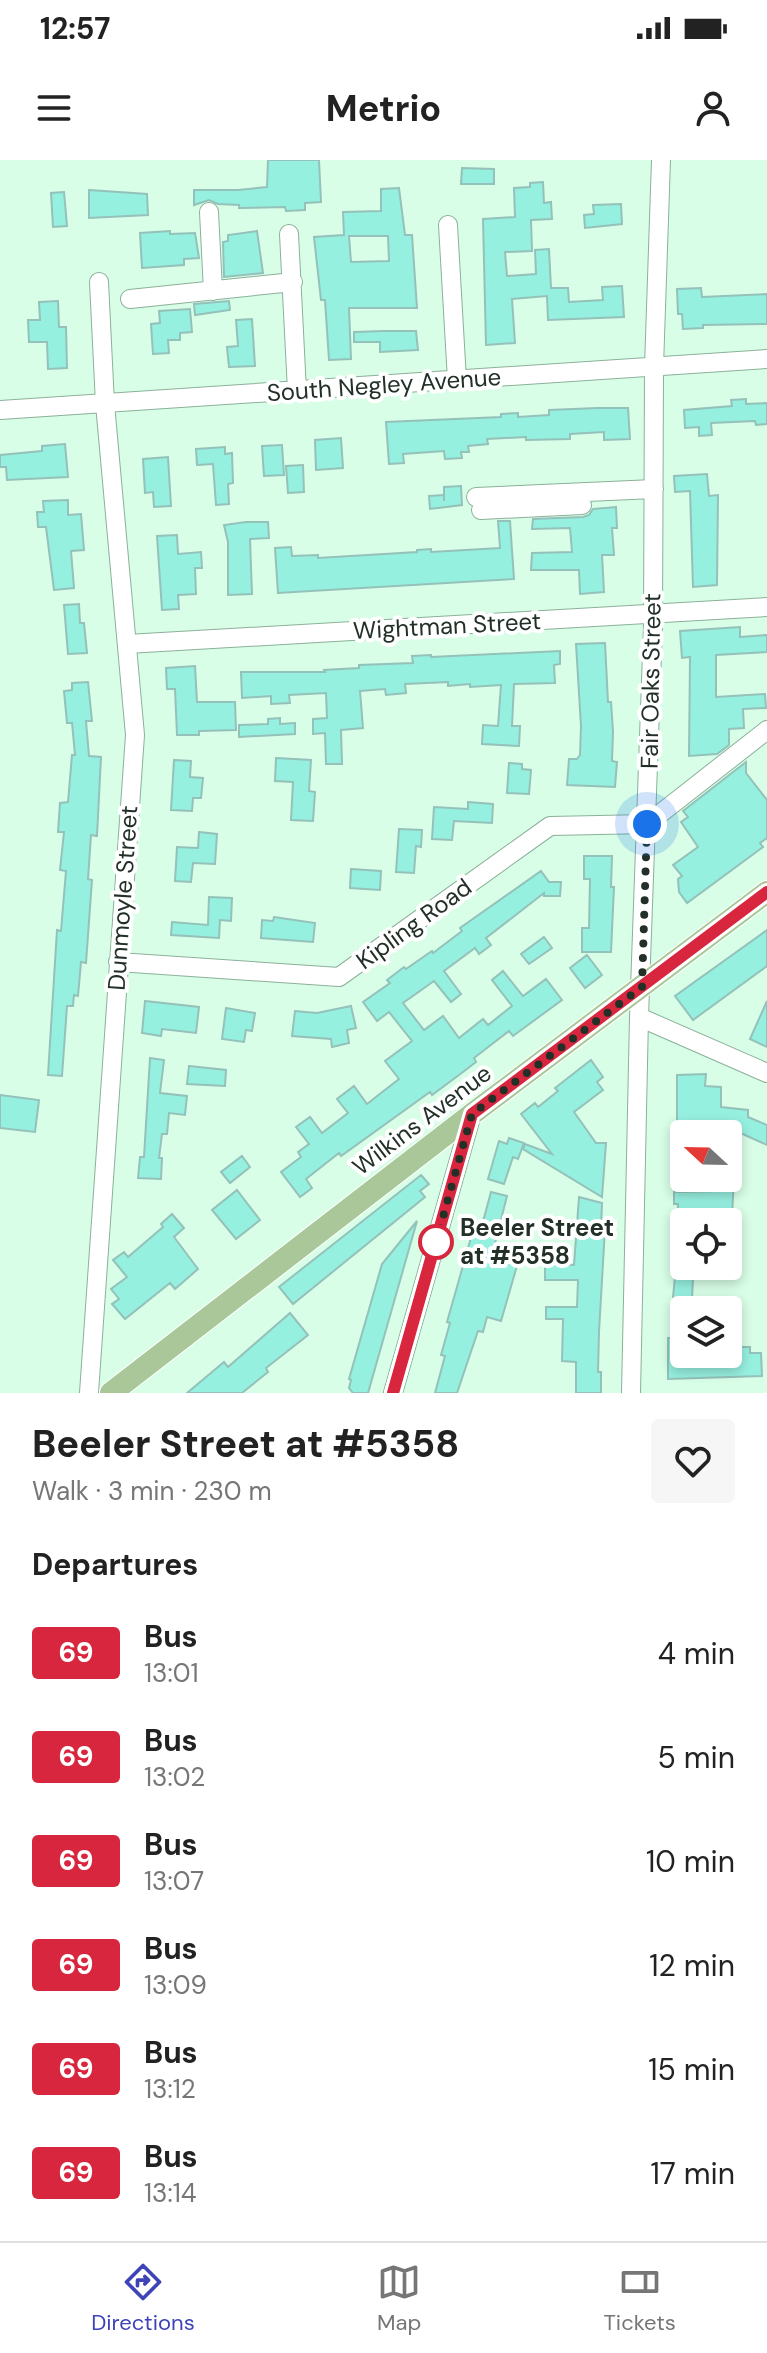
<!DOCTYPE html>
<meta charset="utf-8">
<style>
body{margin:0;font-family:"DM Sans",sans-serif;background:#f6f6f6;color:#222;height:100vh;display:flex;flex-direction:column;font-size:30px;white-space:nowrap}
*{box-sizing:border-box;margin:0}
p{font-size:26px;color:#767676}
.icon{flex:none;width:44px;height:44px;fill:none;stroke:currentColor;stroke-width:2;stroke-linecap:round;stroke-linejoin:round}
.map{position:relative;height:1233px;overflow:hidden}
.side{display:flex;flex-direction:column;background:#fff;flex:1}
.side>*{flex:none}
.badge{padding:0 16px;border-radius:6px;font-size:28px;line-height:52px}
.needle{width:52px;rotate:292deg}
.controls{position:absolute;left:670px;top:960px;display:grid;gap:16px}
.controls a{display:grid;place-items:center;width:72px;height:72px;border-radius:8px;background:#fff;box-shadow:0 4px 12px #0003;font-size:40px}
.you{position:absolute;width:40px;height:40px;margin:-20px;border:6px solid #fff;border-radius:50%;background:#1a73e8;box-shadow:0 0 0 12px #1a73e833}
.map>.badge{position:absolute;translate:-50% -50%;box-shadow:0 0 0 4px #fff}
h2{padding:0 32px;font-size:30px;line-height:72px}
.round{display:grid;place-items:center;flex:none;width:84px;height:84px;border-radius:8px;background:#f6f6f6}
.headline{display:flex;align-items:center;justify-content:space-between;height:136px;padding:0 32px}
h1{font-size:38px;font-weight:700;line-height:60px}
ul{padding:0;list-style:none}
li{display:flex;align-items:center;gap:24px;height:104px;padding:0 32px}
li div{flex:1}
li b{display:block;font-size:30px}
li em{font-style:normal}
li .badge{min-width:88px;font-weight:700;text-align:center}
.status{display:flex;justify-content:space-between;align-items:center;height:56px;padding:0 40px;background:#fff;direction:ltr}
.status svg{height:22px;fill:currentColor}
header{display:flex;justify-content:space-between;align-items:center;height:104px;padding:0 32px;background:#fff;font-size:36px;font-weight:700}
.menu{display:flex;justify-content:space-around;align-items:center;height:112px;border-top:2px solid #e0e0e0;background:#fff;font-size:22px;color:#767676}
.menu a{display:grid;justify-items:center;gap:4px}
.menu .active{color:#3e43b8}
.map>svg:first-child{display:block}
</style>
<div class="status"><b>12:57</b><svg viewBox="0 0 49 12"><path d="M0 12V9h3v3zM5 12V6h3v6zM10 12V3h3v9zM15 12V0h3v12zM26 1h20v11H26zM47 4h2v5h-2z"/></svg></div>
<header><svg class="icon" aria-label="menu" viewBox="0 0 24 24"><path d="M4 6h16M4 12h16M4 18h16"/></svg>Metrio<svg class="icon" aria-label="person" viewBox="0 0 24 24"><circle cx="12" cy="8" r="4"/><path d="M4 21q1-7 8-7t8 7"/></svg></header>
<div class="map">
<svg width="767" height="1233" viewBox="0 0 767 1233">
<rect width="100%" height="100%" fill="#d8fee7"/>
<path fill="#96f0e0" stroke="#94c1b9" stroke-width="2" fill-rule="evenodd" d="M268,0H319L321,42L305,43V50L286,51L285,47L239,48V45L218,44L209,40L194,45V30H238L267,27Z
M462,8L494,9V24H461Z
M543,22L544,43L551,42L552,59L531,60L532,91L505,92L507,116L536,114L535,90L549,89L551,128H568L569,142L603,140L602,127L622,126L624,157L548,160L547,136L512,139L515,183L486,185L483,59L515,57L514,28L530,27V23Z
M399,28L405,75H412L417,148H349L351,199L329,200L325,140H321L314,77L344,75L343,52L381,51V29ZM349,76H388L389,101L351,102Z
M89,30L147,34L148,55L89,58Z
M64,32L67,66L53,67L51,33Z
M621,44L622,64L585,68L584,55L594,54L593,45Z
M170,71V74L195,73L199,98L184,99V105L142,108L140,73Z
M257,71L263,113L224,117L223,82L228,81V75Z
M701,128L702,137L767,134V164L703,165V168L683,169L682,154H678L677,129Z
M58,141L59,167H66L67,208L48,209L47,182H29L28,160H40L39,142Z
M229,141L230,150L195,155L194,144Z
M190,149L192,172L180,173V180H168L169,193L153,194L151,164L160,163L159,151Z
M252,159L255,206L229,207L227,187L238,186L236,160Z
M384,171H416L418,190L380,192V182H354V172Z
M746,239V244L767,243V264L756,265L755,261L711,263L712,275L699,276V267L685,268L684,250L732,246L731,240Z
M597,248H628L630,279L604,280V272L570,274V279L526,280V277L487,279L488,284L468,286L469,292H461L462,298L445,299L444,291L403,294L404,303L389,304L386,262L501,257V254L518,253V257L549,255V250Z
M341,278L343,308L316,310L315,280Z
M65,284L68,317L7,320L6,307H0V295L42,291V286Z
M282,285L284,315L264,316L262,286Z
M225,287V294L232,293L233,323L228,324L229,344L216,345L213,304L197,305L196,289Z
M168,297L171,346L154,347L153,332L145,333L143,299Z
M303,305L304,332L288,333L286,306Z
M707,314L709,336L718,335L717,425L693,427L690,331L675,332L674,316Z
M461,326L462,345L430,349L429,336L444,335V341V327Z
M68,340V355L81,354L84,390L71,391L74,428L54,430L46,367H38L37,352H44L43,341Z
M616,347L617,368H612L614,395H602L604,432L580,434L579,410H531L532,393L572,392L570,368L532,369L533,359L583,357L589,355L593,349Z
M498,361H510L514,419L278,433L275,388L291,387L292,396L318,395V398L417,392V390L431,389V392L500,388Z
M246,362H268L269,378L250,379L252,434L228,435V382L224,365Z
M177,375L178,394L201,392L202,408H195L196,434L178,435L179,449L162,450L157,376Z
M79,444L80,463H84L87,493L68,494L64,445Z
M740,467V477L767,475V492L716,495V537L765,534L766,548L743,549L744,568L729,569V585L717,594L689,596L690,497L682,498L680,471Z
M605,483L608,542H611L613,571L612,601L617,602L615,627L567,625L569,599H577L580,595L581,566L576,484Z
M560,491V504L554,505L555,523L514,524L512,566H520L519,586L482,584L483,565L498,566L501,525L470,527V524L448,526V522L405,524L406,533L386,535L385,529L360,531L363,568L341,570L342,604H326L325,573L313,574V559L327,558L326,533L289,535L290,543L271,544V536L242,538L241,512H325L324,510L359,508V505L413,503L412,496L431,495V497Z
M195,506L197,542H235L236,570L199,571V575H177L175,529H167L166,508Z
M88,522L92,561H86L89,596L101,597L97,676L91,675L88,719L92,720L86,803L81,802L78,836L74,835L73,846H67L62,916L48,915L57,770L61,771L66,711L60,710L64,672H58L60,643L68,642L72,595H75L72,563H67L64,531L72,530V523Z
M280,558V564L295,563V574L239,577V565L268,564V559Z
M276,598L311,600L309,631L315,632L313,661L291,660L293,622L275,621Z
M174,600L191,601L190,617L203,618L201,638H193L192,651L171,650Z
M746,602V613L767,640V678L760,683L763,687L687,743L679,732L678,719L682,716L673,705L698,687L681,662L688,657L683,651Z
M509,603L522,604V609L531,610L529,634L507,633Z
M468,642L493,644L492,663L454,661L452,680L432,679L434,647L468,649Z
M399,669L422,670L421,687L416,686L414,713L396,712Z
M199,672L217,674L215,704L193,703L191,722L175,721L177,687L198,688Z
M584,696H612L611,727H614L611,792H582V768H589L590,719H584Z
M351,709L381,711L380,730L350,728Z
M541,711L549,722H561L560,736H544V733L486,778L491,785L479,794L475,788L444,811L461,834L451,842L434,821L403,843L424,870L443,856L459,878L483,859L488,865L512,846L492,820L503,811L523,836L546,819L562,840L513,876L509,871L474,898L476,902L459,915L432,935L430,932L341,996L339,993L306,1019L312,1028L300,1037L281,1012L301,997L298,992L309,984L296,967L310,957L322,973L348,953L337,939L354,926L367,944L381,933L399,919L385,901L412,881L389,852L377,861L363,842L390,823L387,820L404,807L406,809L432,791L433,793L462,771L460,768Z
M209,737L232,738L231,761L220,760L219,778L171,775L172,762L208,765Z
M274,757L315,763L313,782L261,778L262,760L273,761Z
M767,770V806L693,860L675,836Z
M544,777L552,788L529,804L521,794Z
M587,795L602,815L585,828L570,808Z
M145,841L199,847L196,873L162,869L161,876L142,873Z
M767,841V887L750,879Z
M351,846L356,868L347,870L349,883L332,887L331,879L292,876L295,851L317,853Z
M226,848L255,853L252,871L246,870L244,882L222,879Z
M150,898L164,900L160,933L187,936L185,955L169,953L167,974H162L159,998H162L161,1019L138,1018L140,997H144Z
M591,900L603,917L597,922L603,930L574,952L596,983H606L602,1037L523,989L525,984L552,994L521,954L535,943L538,947L558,931L555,928Z
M189,906L226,910L225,926L187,924Z
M706,914L705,926L721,927V947L748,950V957L767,965V985L736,971V974H677V915Z
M0,935L39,940L35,972L0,968Z
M509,978L524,983L518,999L513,997L504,1024L488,1019L499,981L507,984Z
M242,996L250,1007L230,1023L221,1012Z
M421,1015L429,1024L420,1031L425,1037L293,1144L279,1127Z
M721,1018H734L732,1056H701V1062H677L678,1044H674V1032L721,1031Z
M237,1030L260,1060L236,1079L212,1050Z
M491,1032L507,1036L493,1091L519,1099L501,1161L487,1157L483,1172L478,1171L457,1233H435L445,1196L441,1195L450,1163L447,1162L474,1067L481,1069Z
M579,1037L602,1043L601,1068H605L599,1172L598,1212H601V1233H576V1202L562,1201L563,1159H546V1147H577L578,1120H545V1104L574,1105Z
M172,1054L184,1068L174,1077L198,1109L175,1129L170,1123L125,1159L112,1144L119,1139L111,1129L127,1117L113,1100L124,1092L128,1097L163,1067L161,1064Z
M417,1061L368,1233H353L349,1228L351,1220L349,1219L382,1104Z
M675,1116L693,1117L692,1139L673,1138Z
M290,1153L308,1175L266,1208L268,1212L242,1233H187L224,1202L228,1207Z
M668,1178H681V1194L684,1196L735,1194V1187H750V1193H761L762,1216L668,1219Z"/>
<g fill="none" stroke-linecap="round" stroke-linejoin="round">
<defs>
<path id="minor" d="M209,52L213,131
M448,65L457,220
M289,74L297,231
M130,139L293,122
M0,250L767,199
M476,337L654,329
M481,350L582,345
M127,484L767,447
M118,802L339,817L550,666L647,664L767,570
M639,857L767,913
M89,1233L135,575L105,244L99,122
M393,1233L472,954
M631,1233L639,857L653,465L654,207L661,0"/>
<path id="major" d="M111,1233L472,954L767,732"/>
</defs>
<use href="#minor" stroke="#8cb09a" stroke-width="20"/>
<use href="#major" stroke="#fff" stroke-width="24"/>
<use href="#minor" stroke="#fff" stroke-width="18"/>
<use href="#major" stroke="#a9c798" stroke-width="22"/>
</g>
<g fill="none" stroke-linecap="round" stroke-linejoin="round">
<defs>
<path id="line" d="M393,1233L472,954L767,732"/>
</defs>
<use href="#line" stroke="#fff" stroke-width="18"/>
<use href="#line" stroke="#d7263d" stroke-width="12"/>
<path stroke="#223028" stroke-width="8" stroke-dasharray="0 14.4" d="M436,1082L434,1089L472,954L642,827L647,664"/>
</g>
<circle fill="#fff" stroke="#d7263d" stroke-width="4" cx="436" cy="1082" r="16"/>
<g text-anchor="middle" stroke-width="8" stroke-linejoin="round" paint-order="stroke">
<g font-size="24" fill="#223028" stroke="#fff">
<text transform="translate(384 225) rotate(-4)" y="8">South Negley Avenue</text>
<text transform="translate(447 466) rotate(-3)" y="8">Wightman Street</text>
<text transform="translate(651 521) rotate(-89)" y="8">Fair Oaks Street</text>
<text transform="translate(123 738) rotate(-86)" y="8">Dunmoyle Street</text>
<text transform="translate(414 764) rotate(-36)" y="8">Kipling Road</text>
<text transform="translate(422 960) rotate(-37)" y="8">Wilkins Avenue</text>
</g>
<g font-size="24" font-weight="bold" fill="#223028" stroke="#fff" text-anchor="start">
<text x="460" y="1076">Beeler Street<tspan x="460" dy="28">at #5358</tspan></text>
</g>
</g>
</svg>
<div class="controls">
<a><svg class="needle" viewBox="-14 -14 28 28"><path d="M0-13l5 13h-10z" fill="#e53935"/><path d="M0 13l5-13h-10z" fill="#767676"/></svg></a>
<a><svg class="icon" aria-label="locate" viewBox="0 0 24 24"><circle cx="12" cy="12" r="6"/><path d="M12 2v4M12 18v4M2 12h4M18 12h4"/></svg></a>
<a><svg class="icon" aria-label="layers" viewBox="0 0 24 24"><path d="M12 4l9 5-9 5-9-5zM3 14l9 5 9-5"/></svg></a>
</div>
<div class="you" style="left:647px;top:664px"></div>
</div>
<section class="side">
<div class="headline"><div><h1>Beeler Street at #5358</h1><p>Walk · 3 min · 230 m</p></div><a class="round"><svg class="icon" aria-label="heart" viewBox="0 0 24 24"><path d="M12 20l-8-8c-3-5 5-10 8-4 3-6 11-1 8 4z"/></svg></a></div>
<h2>Departures</h2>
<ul>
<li><span class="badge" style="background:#d7263d;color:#fff">69</span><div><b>Bus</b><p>13:01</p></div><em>4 min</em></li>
<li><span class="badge" style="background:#d7263d;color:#fff">69</span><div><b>Bus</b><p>13:02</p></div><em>5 min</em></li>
<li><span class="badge" style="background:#d7263d;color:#fff">69</span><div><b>Bus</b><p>13:07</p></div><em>10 min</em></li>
<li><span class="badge" style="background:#d7263d;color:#fff">69</span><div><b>Bus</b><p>13:09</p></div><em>12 min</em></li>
<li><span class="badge" style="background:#d7263d;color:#fff">69</span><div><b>Bus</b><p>13:12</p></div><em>15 min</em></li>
<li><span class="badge" style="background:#d7263d;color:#fff">69</span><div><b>Bus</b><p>13:14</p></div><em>17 min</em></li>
</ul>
</section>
<nav class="menu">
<a class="active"><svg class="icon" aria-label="directions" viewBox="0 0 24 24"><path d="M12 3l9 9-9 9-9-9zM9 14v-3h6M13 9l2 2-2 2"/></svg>Directions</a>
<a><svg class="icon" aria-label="map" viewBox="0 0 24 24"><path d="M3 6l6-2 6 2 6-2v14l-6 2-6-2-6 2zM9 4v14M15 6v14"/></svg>Map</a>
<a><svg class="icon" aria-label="tickets" viewBox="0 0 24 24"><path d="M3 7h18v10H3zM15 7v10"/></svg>Tickets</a>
</nav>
